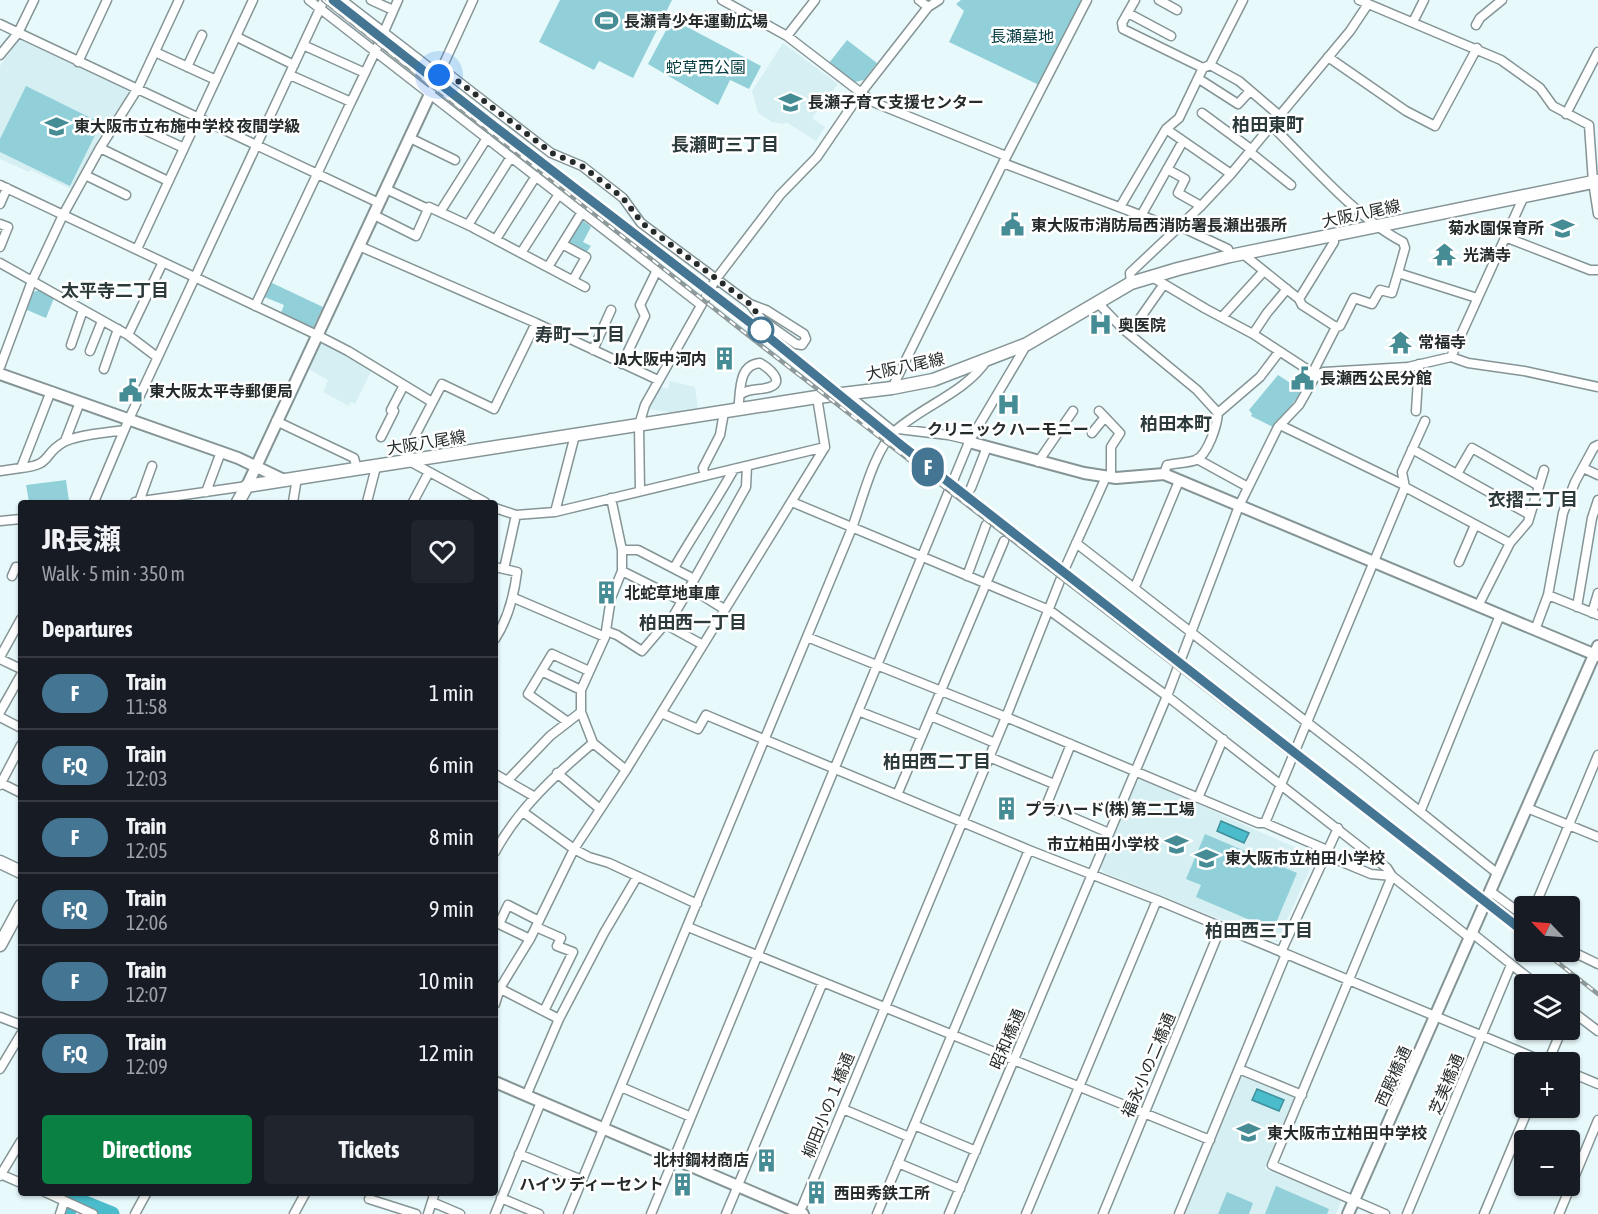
<!DOCTYPE html>
<meta charset="utf-8">
<style>
body{margin:0;font-family:"Asap Condensed","Noto Sans JP",sans-serif;background:#20242c;color:#f1f3f6;height:100vh;display:flex;flex-direction:column;font-size:22px;white-space:nowrap}
*{box-sizing:border-box;margin:0}
p{font-size:20px;color:#9ea1a6}
.icon{flex:none;width:33px;height:33px;fill:none;stroke:currentColor;stroke-width:2;stroke-linecap:round;stroke-linejoin:round}
.map{position:relative;flex:1;overflow:hidden}
.details{position:absolute;left:18px;top:500px;width:480px;height:696px;display:flex;flex-direction:column;background:#171b24;border-radius:6px;box-shadow:0 2px 4px #0004}
.details>*{flex:none}
.badge{padding:0 12px;border-radius:20px;font-size:21px;line-height:39px}
.needle{width:39px;rotate:295deg}
.tools{position:absolute;left:1514px;top:896px;display:grid;gap:12px}
.tools a{display:grid;place-items:center;width:66px;height:66px;border-radius:6px;background:#171b24;box-shadow:0 2px 4px #0004;font-size:30px}
.you{position:absolute;width:30px;height:30px;margin:-15px;border:4px solid #fff;border-radius:50%;background:#1a73e8;box-shadow:0 0 0 9px #1a73e833}
.map>.badge{position:absolute;translate:-50% -50%;box-shadow:0 0 0 3px #fff}
h2{padding:0 24px;font-size:22px;line-height:54px}
.round{display:grid;place-items:center;flex:none;width:63px;height:63px;border-radius:6px;background:#20242c}
.head{display:flex;align-items:center;justify-content:space-between;height:102px;padding:0 24px}
h1{font-size:28px;font-weight:700;line-height:45px}
.cta{display:flex;gap:12px;margin-top:auto;padding:12px 24px}
.cta a{flex:1;height:69px;border-radius:6px;background:#0b8043;color:#fff;font-size:24px;font-weight:700;line-height:69px;text-align:center}
.cta a+a{background:#20242c;color:#f1f3f6}
ul{padding:0;list-style:none}
li{display:flex;align-items:center;gap:18px;height:72px;padding:0 24px;border-top:2px solid #363941}
li div{flex:1}
li b{display:block;font-size:22px}
li em{font-style:normal}
li .badge{min-width:66px;font-weight:700;text-align:center}
.map>svg:first-child{display:block}
</style>
<div class="map">
<svg width="1598" height="1214" viewBox="0 0 1598 1214">
<rect width="100%" height="100%" fill="#e8f9fb"/>
<path fill="#d5eff2" d="M19,39L127,89L131,94L73,190L31,170L29,172L0,159V66Z
M783,43L838,84L812,118L825,127L816,141L786,122L784,124L772,122L758,113L752,91Z
M321,342L372,370L355,404L351,402L349,406L323,392L328,380L307,368Z
M670,381L695,387L698,409L670,415L669,412L648,409L657,386L668,389Z
M1141,779L1310,854L1313,862L1277,942L1103,872L1100,865L1134,784Z
M1242,1076L1295,1098L1265,1169L1341,1201L1336,1214H1184Z"/>
<path fill="#91d0d9" d="M560,0H672L633,78L599,61L594,70L539,42Z
M961,0H1082L1039,85L949,42L964,11L956,4Z
M672,19L761,66L749,89L730,80L718,105L648,64Z
M847,40L877,63L864,80L855,82L829,63Z
M26,86L101,123L70,186L0,152V139Z
M581,219L591,227L583,242L591,246L586,253L568,242V239Z
M270,282L323,307L312,330L280,315L284,305L262,296Z
M39,290L54,298L46,318L27,310L33,292Z
M1278,375L1303,391L1273,427L1251,416L1252,414L1249,410Z
M66,480L69,501L29,502L26,485Z
M1205,834L1297,873L1273,930L1196,897L1201,885L1186,879Z
M1276,1186L1329,1209L1327,1214H1265Z
M1227,1192L1253,1203L1249,1214H1218Z"/>
<path fill="#4abccb" stroke="#3f909b" stroke-width="1.5" d="M1221,821L1249,833L1244,843L1217,831Z
M1257,1089L1284,1100L1279,1111L1252,1100Z"/>
<g fill="none" stroke-linecap="round" stroke-linejoin="round">
<path stroke="#4abccb" stroke-width="15" d="M67,1214L75,1199L112,1214"/>
<defs>
<path id="minor" d="M309,0L701,305
M342,0L439,75H450L551,153L582,166L623,198L641,223L750,304L766,310L804,334L806,339L802,345L796,344L762,320L750,304
M371,0L393,10
M722,0L787,36L873,102L1006,156
M919,0L928,7
M1135,0L1122,23L1123,29L1203,68
M1159,0L1177,10
M1359,0L1501,60L1540,88L1553,106L1589,125L1593,182L1598,214
M1128,13L1171,36
M1413,22L1424,0
M0,24L379,203
M1476,25L1480,18L1502,0
M787,36L815,0
M237,37L294,65
M303,45L365,73
M155,52L216,80
M0,55L18,33L34,0
M1328,57L1406,111L1435,126L1477,48
M78,62L107,0
M1210,65L1239,81L1280,116
M187,67L202,35
M290,75L351,102L375,52L398,0
M1199,79L1238,104L1250,91
M430,94L473,0
M1202,113L1252,150
M1566,114L1598,52
M119,118L184,148
M1272,126C1311,164 1356,218 1403,242L1405,248L1398,273
M1166,129L1231,174
M410,138L455,160
M100,148L168,181
M1250,152L1291,185
M1003,163L1177,229
M1167,169L1185,179L1178,193L1201,206
M85,175L126,195
M0,185L317,335L348,351L432,402
M386,189L428,209
M0,204L7,188
M1120,207L1166,129L1179,118L1203,68L1210,65L1243,0
M440,212L487,138
M1142,214L1183,141
M374,215L416,236L429,207L468,225L585,287
M0,224L8,227L0,247
M468,225L511,157
M1179,226L1228,249L1230,256
M1505,237L1590,270H1598
M496,239L536,176
M562,244L586,257L573,280
M359,246L536,323L658,380
M137,249L253,0
M521,253L559,194
M1243,254L1299,299L1302,305L1336,327
M0,263L128,335L157,357
M548,267L582,212
M1152,277L1206,309L1253,334L1316,375L1324,372L1408,367L1451,357L1468,363L1524,371L1598,387
M1131,283L1130,273L1201,206L1231,174L1350,31L1368,4
M1299,299L1334,242V236
M1097,302L1123,329L1197,390L1218,413C1217,426 1208,454 1196,460C1188,463 1176,463 1167,465L1164,474
M255,306L351,102
M1222,317L1264,271
M1129,334L1164,284
M1253,334L1267,313L1287,289
M128,335L163,262
M71,345L83,310
M593,350L611,310
M90,351L102,321
M1451,357L1524,196
M622,364L645,316L640,305L657,270
M0,367L32,281L63,215L100,148L138,88L179,0
M104,369L118,329
M1312,374L1336,327L1340,326L1354,298L1372,304L1380,290L1392,293L1398,273L1477,298
M892,388L1003,163L1087,0
M847,394L894,432
M738,410C741,393 737,365 760,363C767,367 786,381 770,387C759,391 752,387 741,394
M1099,411L1120,433L1111,447V477
M1416,411L1419,364
M1218,413L1260,377L1279,352
M276,421L354,458L357,469
M1280,425L1404,485
M898,429L948,435L970,440
M1092,433L1105,417
M381,437L394,411L391,410L404,385
M65,441L80,402
M1412,449L1530,515
M1197,459L1248,487
M1038,462L1073,411
M21,468C53,465 42,454 64,442C79,434 107,433 124,430
M1583,468L1598,475
M0,471L21,468L51,391
M1457,474L1472,448L1539,486
M705,476L703,468L720,435L724,412
M1405,487L1510,543
M971,488L987,447
M640,491L639,425L645,405L716,279L780,195L817,157L860,94L928,7L939,0
M206,492L221,452
M611,498L622,550V571L611,598L605,637L581,690V712L593,743L626,770
M94,502L129,419L324,0
M135,502L247,486
M139,502L152,466
M293,502L297,478
M367,502L376,467
M413,502L429,472
M485,502L409,461L406,453L442,384L494,409L536,323
M792,502L1049,610L1167,696L1387,868L1392,876L1470,938
M495,508L516,515L555,512L825,447
M555,512L575,435
M0,521L21,519
M1076,543L1362,765L1498,874
M622,550H638L694,579
M1459,562L1475,525
M495,567L517,572C514,596 508,619 495,639
M674,568C693,535 715,503 734,469
M504,569L516,515
M622,571L682,601L746,487L747,466
M12,576L16,567L21,568
M967,576L986,525
M689,587L724,609
M1135,587L1179,481
M1548,595L1598,615
M514,598L605,637
M1478,606L1510,543L1528,522L1544,470
M1577,607L1592,518L1598,500
M1592,613L1598,593
M668,625L682,601
M1535,630L1548,595L1563,513L1575,482L1594,447L1598,445
M606,631L617,635L642,651L665,624L703,645
M807,637L1006,717L1258,823H1265L1327,850
M0,657L21,619
M0,659L21,669
M543,672L581,690
M858,711L922,736
M0,712L21,675
M661,713L698,729L706,715L1029,850L1157,900L1545,1062
M931,716L995,743
M0,717L21,728
M568,722L528,694L552,654L589,671
M1071,744L1046,806L1109,833
M989,757L1054,784
M557,773L600,809
M495,774L535,797
M507,781L550,736L581,712
M1,783L21,793
M0,785L21,745
M897,795L1004,541
M1198,798L1223,739
M1527,808L1598,837
M1421,810L1500,615
M523,812L574,849L589,857L609,863L697,904
M1265,823L1405,487L1402,472L1425,421
M495,852C518,809 556,774 593,743
M1325,855L1371,874L1392,876
M1490,891L1524,916
M1535,906L1598,755
M536,927L561,938L557,946L573,952L544,1011
M688,927L1210,1140
M1472,933L1536,984
M530,939L499,924L508,905L539,921
M1569,950L1598,964
M1281,952L1338,828
M495,986L559,1019
M495,1004L500,988L530,939L574,849L626,770L825,447L817,397
M1569,1009L1598,1031
M0,1017L21,1025
M1548,1062L1562,1029
M0,1069L21,1034
M1239,1069L1302,1095
M1569,1072L1598,1084
M621,1087L691,1117
M526,1096L559,1019L604,933L637,877
M843,1109L909,1137
M914,1125L976,1151
M519,1154L582,1180
M898,1163L960,1189
M0,1174L21,1183
M0,1176L21,1141
M45,1192L93,1214
M501,1198L539,1214
M369,1199L416,1214
M432,1202L460,1214
M60,1214L64,1202
M135,1214L147,1192
M294,1214L306,1192
M428,1214L435,1192
M495,1214L541,1102
M568,1214L852,528C862,501 874,450 895,431C924,405 965,393 987,360
M651,1214L969,442L1027,344
M726,1214L823,982
M799,1214L1006,717L1065,568L1106,477
M877,1214L1029,850
M949,1214L1167,696L1239,506L1278,427L1299,405L1316,375
M1026,1214L1157,900
M1103,1214L1221,927
M1179,1214L1286,954
M1385,1214L1272,1165L1392,876
M1407,1214L1511,965
M1484,1214L1529,1107
M1559,1214L1598,1120"/>
<path id="tertiary" d="M0,374L238,458L284,480
M969,442L1084,473L1116,478L1164,474L1598,656
M247,486L430,94
M495,1082L803,1214
M1348,1214L1598,646"/>
<path id="secondary" d="M238,502L247,486L817,397L892,388L933,380L1027,344L1131,283L1178,269L1230,256L1598,181
M0,862L21,872
M0,945L21,906"/>
</defs>
<use href="#minor" stroke="#859496" stroke-width="11"/>
<use href="#tertiary" stroke="#859496" stroke-width="14"/>
<use href="#secondary" stroke="#859496" stroke-width="15"/>
<use href="#minor" stroke="#fff" stroke-width="8"/>
<use href="#tertiary" stroke="#fff" stroke-width="10"/>
<use href="#secondary" stroke="#fff" stroke-width="12"/>
<defs>
<path id="rail" d="M323,0L754,340L1524,936
M598,206L761,331L832,389
M1543,951L1598,994"/>
</defs>
<use href="#rail" stroke="#8d999a" stroke-width="4.5"/>
<use href="#rail" stroke="#fff" stroke-width="2" stroke-dasharray="7" stroke-linecap="butt"/>
</g>
<g fill="none" stroke-linecap="round" stroke-linejoin="round">
<defs>
<path id="line" d="M333,0L494,126L761,331L901,445L1524,932"/>
</defs>
<use href="#line" stroke="#fff" stroke-width="14"/>
<use href="#line" stroke="#447694" stroke-width="9"/>
<path stroke="#252b2b" stroke-width="6" stroke-dasharray="0 10.8" d="M439,75H450L552,153L582,166L623,198L642,223L750,304L762,320L761,330"/>
</g>
<defs>
<symbol id="stadium-bare" viewBox="-9 -9 18 18"><path d="M0-5a6.5 5 0 1 0 0 10a6.5 5 0 1 0 0-10ZM-3.5-1.8h7v3.6h-7Z" fill="#458c95" stroke="#fff" stroke-width="2.5" paint-order="stroke"/></symbol>
<symbol id="school-bare" viewBox="-9 -9 18 18"><path d="M0-5L7-2L0 1L-7-2ZM-4 1L0 2.5L4 1V4Q0 6-4 4Z" fill="#458c95" stroke="#fff" stroke-width="2.5" paint-order="stroke"/></symbol>
<symbol id="civic-bare" viewBox="-9 -9 18 18"><path d="M-.6-6.5H3V-4.5H.6V-3L4-1V1h2V6H-6V1h2V-1L-.6-3ZM-1.2 2.5V6h2.4V2.5Z" fill="#458c95" stroke="#fff" stroke-width="2.5" paint-order="stroke"/></symbol>
<symbol id="temple-bare" viewBox="-9 -9 18 18"><path d="M0-6L5-2H3V0L6.5 2.5H4V6H1.5V3h-3V6H-4V2.5H-6.5L-3 0V-2H-5Z" fill="#458c95" stroke="#fff" stroke-width="2.5" paint-order="stroke"/></symbol>
<symbol id="hospital-bare" viewBox="-9 -9 18 18"><path d="M-5-5h3v3.5h4V-5h3V5h-3V1.5h-4V5h-3Z" fill="#458c95" stroke="#fff" stroke-width="2.5" paint-order="stroke"/></symbol>
<symbol id="building-bare" viewBox="-9 -9 18 18"><path d="M-4-6H4V6H1V3H-1V6H-4ZM-2.5-4.3h1.7v1.8h-1.7ZM.8-4.3h1.7v1.8H.8ZM-2.5-1h1.7V.8h-1.7ZM.8-1h1.7V.8H.8Z" fill="#458c95" stroke="#fff" stroke-width="2.5" paint-order="stroke"/></symbol>
</defs>
<g fill-rule="evenodd">
<use href="#stadium-bare" x="590" y="4" width="33" height="33"/>
<use href="#school-bare" x="774" y="86" width="33" height="33"/>
<use href="#school-bare" x="40" y="110" width="33" height="33"/>
<use href="#civic-bare" x="996" y="208" width="33" height="33"/>
<use href="#school-bare" x="1546" y="212" width="33" height="33"/>
<use href="#temple-bare" x="1428" y="238" width="33" height="33"/>
<use href="#hospital-bare" x="1084" y="308" width="33" height="33"/>
<use href="#temple-bare" x="1384" y="326" width="33" height="33"/>
<use href="#building-bare" x="708" y="342" width="33" height="33"/>
<use href="#civic-bare" x="1286" y="362" width="33" height="33"/>
<use href="#civic-bare" x="114" y="374" width="33" height="33"/>
<use href="#hospital-bare" x="992" y="388" width="33" height="33"/>
<use href="#building-bare" x="590" y="576" width="33" height="33"/>
<use href="#building-bare" x="990" y="792" width="33" height="33"/>
<use href="#school-bare" x="1160" y="828" width="33" height="33"/>
<use href="#school-bare" x="1190" y="842" width="33" height="33"/>
<use href="#school-bare" x="1232" y="1116" width="33" height="33"/>
<use href="#building-bare" x="750" y="1144" width="33" height="33"/>
<use href="#building-bare" x="666" y="1168" width="33" height="33"/>
<use href="#building-bare" x="800" y="1176" width="33" height="33"/>
</g>
<circle fill="#fff" stroke="#447694" stroke-width="3" cx="761" cy="330" r="12"/>
<g text-anchor="middle" stroke-width="5" stroke-linejoin="round" paint-order="stroke">
<g font-size="16" font-weight="bold" fill="#252b2b" stroke="#fff" text-anchor="start">
<text x="624" y="27">長瀬青少年運動広場</text>
<text x="808" y="108">長瀬子育て支援センター</text>
<text x="74" y="132">東大阪市立布施中学校 夜間学級</text>
<text x="1031" y="231">東大阪市消防局西消防署長瀬出張所</text>
<text x="1544" y="234" text-anchor="end">菊水園保育所</text>
<text x="1463" y="261">光満寺</text>
<text x="1118" y="331">奥医院</text>
<text x="1418" y="348">常福寺</text>
<text x="707" y="365" text-anchor="end">JA大阪中河内</text>
<text x="1320" y="384">長瀬西公民分館</text>
<text x="149" y="397">東大阪太平寺郵便局</text>
<text x="1008" y="435" text-anchor="middle">クリニック ハーモニー</text>
<text x="624" y="599">北蛇草地車庫</text>
<text x="1025" y="815">プラハード(株) 第二工場</text>
<text x="1159" y="850" text-anchor="end">市立柏田小学校</text>
<text x="1225" y="864">東大阪市立柏田小学校</text>
<text x="1267" y="1139">東大阪市立柏田中学校</text>
<text x="749" y="1166" text-anchor="end">北村鋼材商店</text>
<text x="664" y="1190" text-anchor="end">ハイツ ディーセント</text>
<text x="834" y="1199">西田秀鉄工所</text>
</g>
<g font-size="16" fill="#033b41" stroke="#fff">
<text x="1022" y="42">長瀬墓地</text>
<text x="706" y="73">蛇草西公園</text>
</g>
<g font-size="16" fill="#252b2b" stroke="#fff">
<text transform="translate(1361 213) rotate(-12)" y="6">大阪八尾線</text>
<text transform="translate(905 366) rotate(-12)" y="6">大阪八尾線</text>
<text transform="translate(426 442) rotate(-9)" y="6">大阪八尾線</text>
<text transform="translate(1007 1039) rotate(-67)" y="6">昭和橋通</text>
<text transform="translate(1148 1065) rotate(-67)" y="6">福永小の二橋通</text>
<text transform="translate(1393 1076) rotate(-66)" y="6">西殿橋通</text>
<text transform="translate(1446 1084) rotate(-67)" y="6">芝美橋通</text>
<text transform="translate(828 1105) rotate(-68)" y="6">柳田小の１橋通</text>
</g>
<g font-size="18" font-weight="bold" fill="#2d3a3b" stroke="#fff">
<text x="1268" y="131">柏田東町</text>
<text x="725" y="151">長瀬町三丁目</text>
<text x="115" y="297">太平寺二丁目</text>
<text x="580" y="341">寿町一丁目</text>
<text x="1176" y="430">柏田本町</text>
<text x="1533" y="506">衣摺二丁目</text>
<text x="693" y="629">柏田西一丁目</text>
<text x="937" y="768">柏田西二丁目</text>
<text x="1259" y="937">柏田西三丁目</text>
</g>
</g>
</svg>
<div class="tools">
<a><svg class="needle" viewBox="-14 -14 28 28"><path d="M0-13l5 13h-10z" fill="#e53935"/><path d="M0 13l5-13h-10z" fill="#9ea1a6"/></svg></a>
<a><svg class="icon" aria-label="layers" viewBox="0 0 24 24"><path d="M12 4l9 5-9 5-9-5zM3 14l9 5 9-5"/></svg></a>
<a>+</a>
<a>−</a>
</div>
<div class="you" style="left:439px;top:75px"></div>
<b class="badge" style="left:928px;top:467px;background:#447694;color:#fff">F</b>
<section class="details">
<div class="head"><div><h1>JR長瀬</h1><p>Walk · 5 min · 350 m</p></div><a class="round"><svg class="icon" aria-label="heart" viewBox="0 0 24 24"><path d="M12 20l-8-8c-3-5 5-10 8-4 3-6 11-1 8 4z"/></svg></a></div>
<h2>Departures</h2>
<ul>
<li><span class="badge" style="background:#447694;color:#fff">F</span><div><b>Train</b><p>11:58</p></div><em>1 min</em></li>
<li><span class="badge" style="background:#447694;color:#fff">F;Q</span><div><b>Train</b><p>12:03</p></div><em>6 min</em></li>
<li><span class="badge" style="background:#447694;color:#fff">F</span><div><b>Train</b><p>12:05</p></div><em>8 min</em></li>
<li><span class="badge" style="background:#447694;color:#fff">F;Q</span><div><b>Train</b><p>12:06</p></div><em>9 min</em></li>
<li><span class="badge" style="background:#447694;color:#fff">F</span><div><b>Train</b><p>12:07</p></div><em>10 min</em></li>
<li><span class="badge" style="background:#447694;color:#fff">F;Q</span><div><b>Train</b><p>12:09</p></div><em>12 min</em></li>
</ul>
<div class="cta"><a>Directions</a><a>Tickets</a></div>
</section>
</div>
